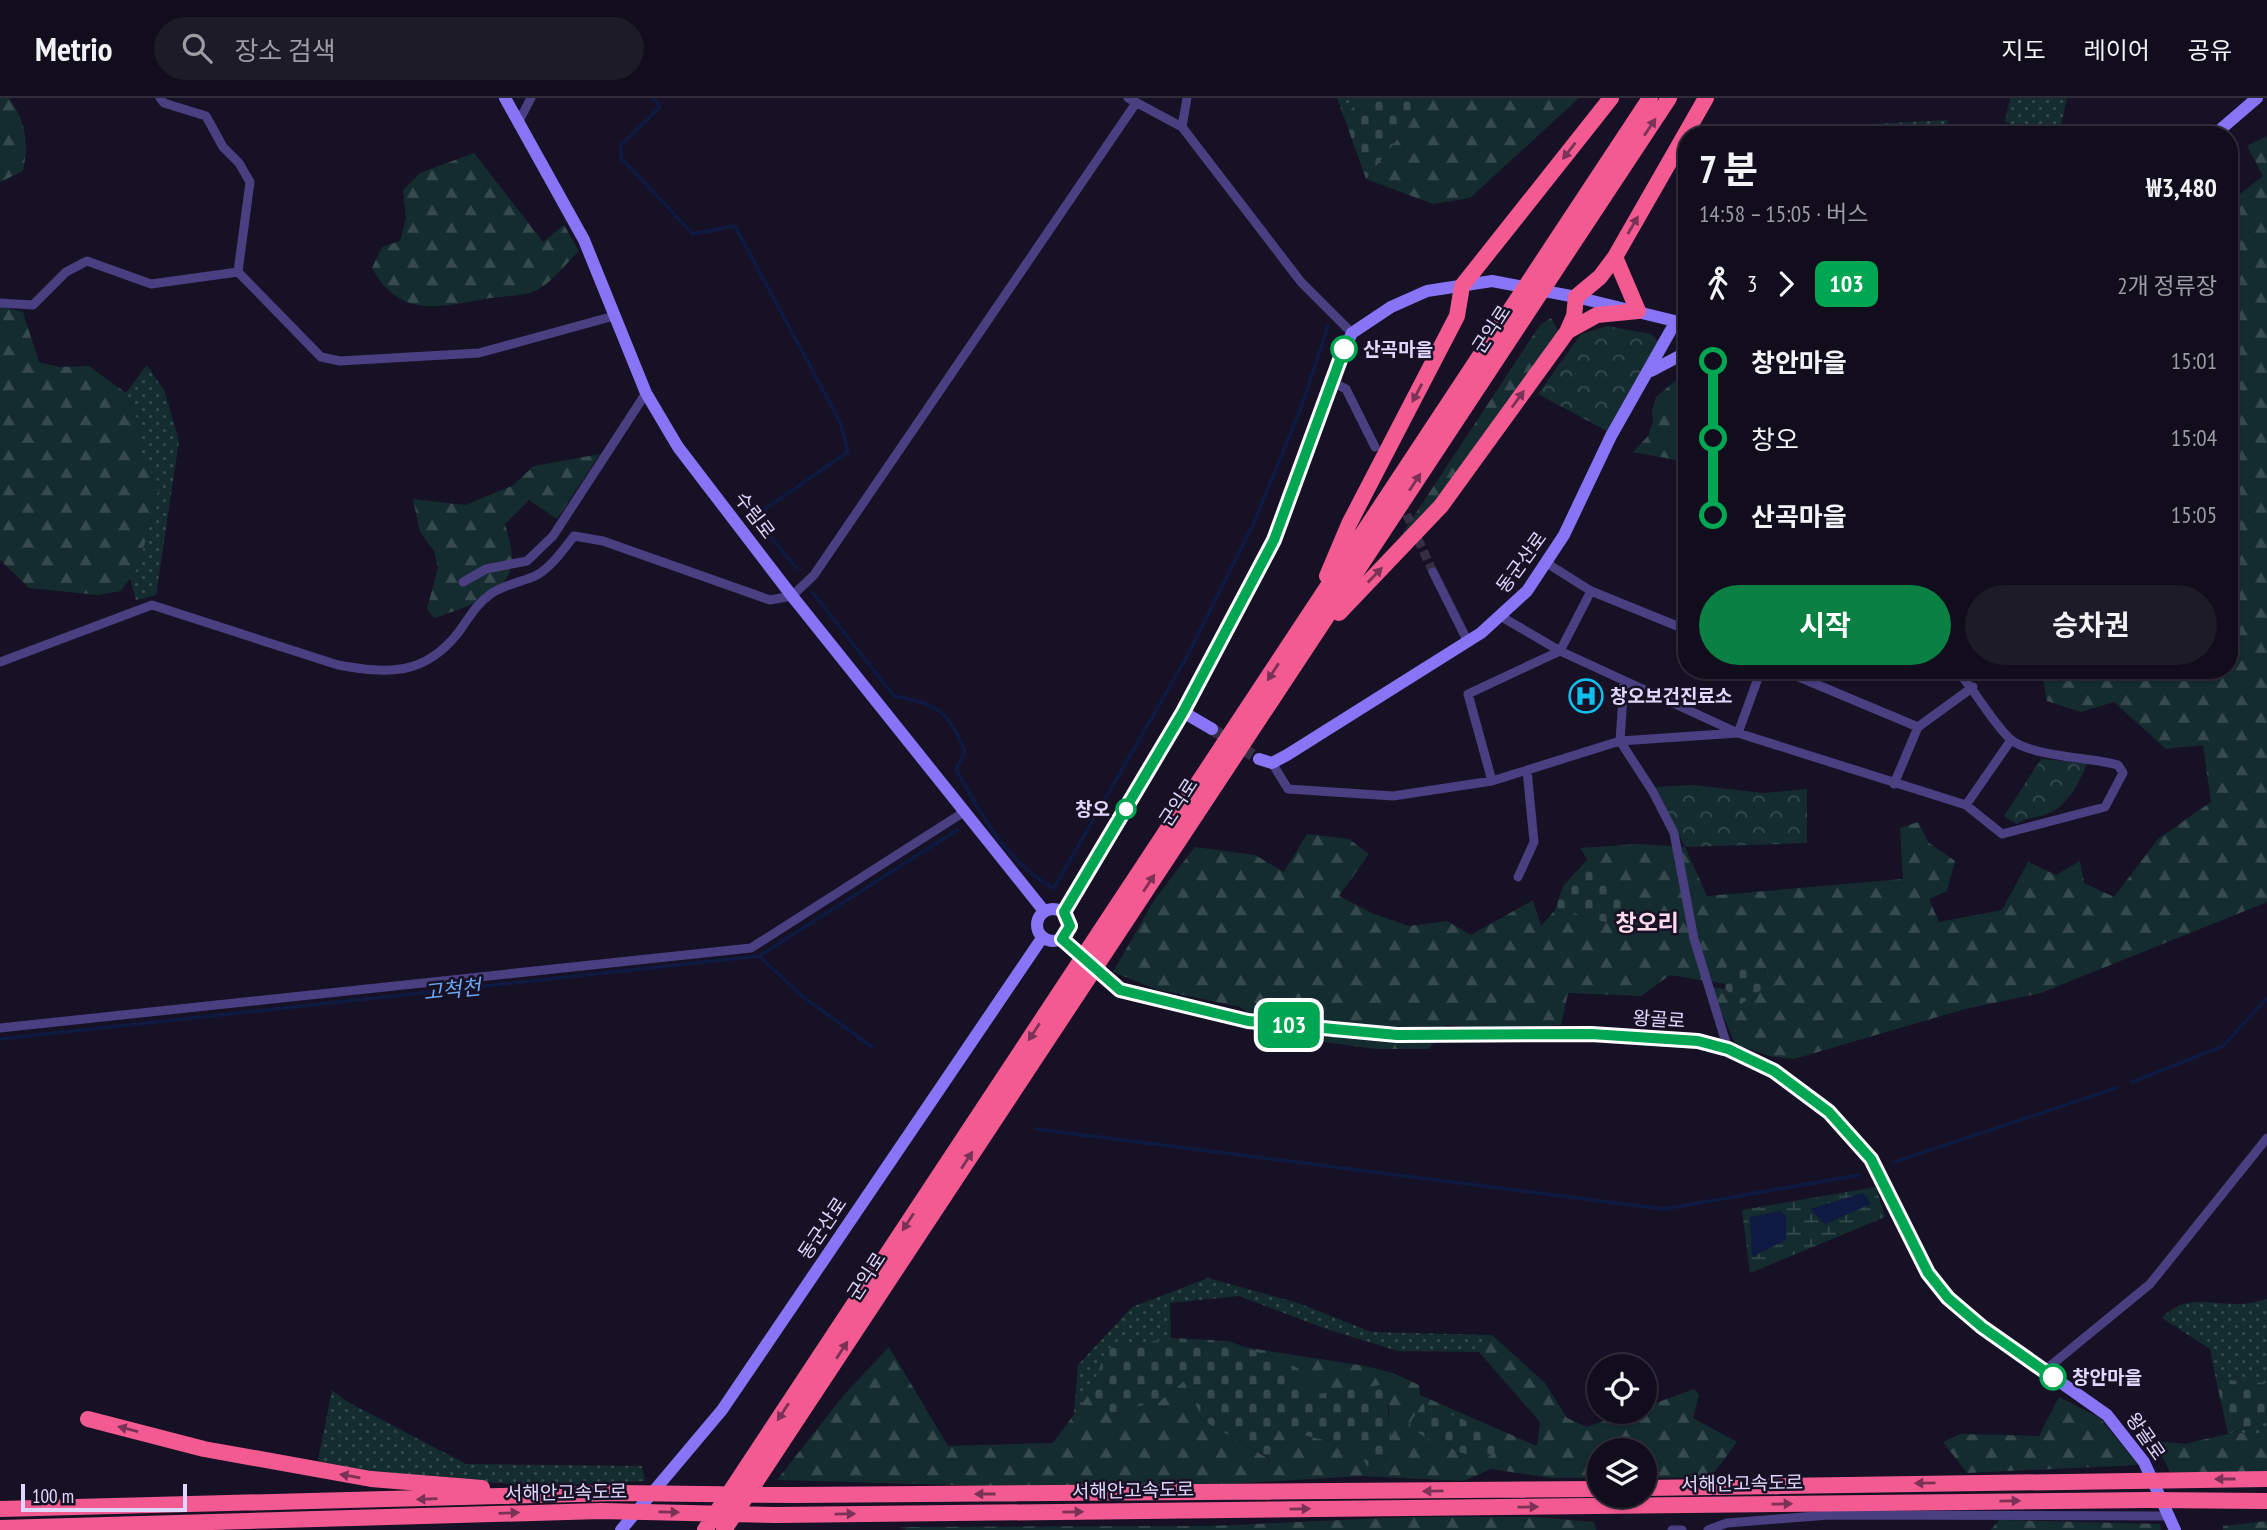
<!DOCTYPE html>
<html lang="ko">
<meta charset="utf-8">
<style>
body{margin:0;font-family:"PT Sans Narrow","Noto Sans KR",sans-serif;background:#1e1b29;color:#f1f3f6;height:100vh;display:flex;flex-direction:column;font-size:26px;white-space:nowrap}
*{box-sizing:border-box;margin:0}
p{font-size:23px;color:#9c9ca3}
.icon{flex:none;width:38px;height:38px;fill:none;stroke:currentColor;stroke-width:2;stroke-linecap:round;stroke-linejoin:round}
.map{position:relative;flex:1;overflow:hidden}
.details{position:absolute;left:1678px;top:28px;width:560px;height:553px;display:flex;flex-direction:column;background:#110d1c;border-radius:28px;box-shadow:0 2px 5px #0004,0 0 0 2px #302d3b}
.details>*{flex:none}
.badge{padding:0 14px;border-radius:10px;font-size:24px;line-height:46px}
.buttons{position:absolute;left:1587px;top:1256px;display:grid;gap:14px}
.buttons a{display:grid;place-items:center;width:70px;height:70px;border-radius:50%;background:#110d1c;box-shadow:0 2px 5px #0004,0 0 0 2px #302d3b;font-size:35px}
.scale{position:absolute;left:21px;bottom:18px;width:166px;box-sizing:border-box;padding-left:7px;border:4px solid #e0d7fc;border-top:0;font-size:19px;line-height:24px;white-space:nowrap;color:#e0d7fc;-webkit-text-stroke:5px #171125;paint-order:stroke}
.map>.badge{position:absolute;translate:-50% -50%;box-shadow:0 0 0 4px #fff}
.legs{display:flex;align-items:center;gap:10px;height:77px;padding:0 21px;font-size:23px}
.legs p{margin-inline-start:auto}
.head{display:flex;align-items:center;justify-content:space-between;height:119px;padding:0 21px}
h1{font-size:38px;font-weight:700;line-height:52px}
.button{display:flex;gap:14px;margin-top:auto;padding:14px 21px}
.button a{flex:1;height:80px;border-radius:42px;background:#0b8043;color:#fff;font-size:28px;font-weight:700;line-height:80px;text-align:center}
.button a+a{background:#1e1b29;color:#f1f3f6}
ul{padding:0 21px;list-style:none}
li{display:flex;align-items:center;gap:24px;height:77px;font-size:26px}
li i{display:grid;place-items:center;width:10px;height:100%;margin:0 9px;background:currentColor}
li i::after{content:'';width:18px;height:18px;margin:-9px;border:5px solid;border-radius:50%;background:#110d1c}
li p{margin-inline-start:auto}
li:first-child i{background:linear-gradient(#0000 50%,currentColor 0)}
li:last-child i{background:linear-gradient(currentColor 50%,#0000 0)}
header{display:flex;align-items:center;gap:42px;box-sizing:border-box;height:98px;padding:0 35px;background:#110d1c;border-bottom:2px solid #302d3b}
header strong{font-size:33px}
nav{display:flex;gap:38px;margin-inline-start:auto;font-size:24px}
.search{width:490px;height:63px;background:#1e1b29;display:flex;align-items:center;gap:18px;box-sizing:border-box;padding:0 24px;border-radius:38px;color:#9c9ca3;font-size:26px}
.map>svg:first-child{display:block}
</style>
<header>
<strong>Metrio</strong>
<div class="search"><svg class="icon" aria-label="search" viewBox="0 0 24 24"><circle cx="10" cy="10" r="6"/><path d="M15 15l6 6"/></svg>장소 검색</div>
<nav><a>지도</a><a>레이어</a><a>공유</a></nav>
</header>
<div class="map">
<svg width="2267" height="1432" viewBox="0 0 2267 1432">
<defs>
<pattern id="grass-dots" width="8" height="8" patternUnits="userSpaceOnUse" patternTransform="scale(1.75)"><rect width="8" height="8" fill="#142c2f"/><path d="M2 2h.1M6 6h.1" fill="none" stroke="#364a4e" stroke-width="1.8" stroke-linecap="round"/></pattern>
<pattern id="forest-firs" width="22" height="20" patternUnits="userSpaceOnUse" patternTransform="scale(1.75)"><rect width="22" height="20" fill="#142c2f"/><path d="M5 1l3.5 6h-7zM16 11l3.5 6h-7z" fill="#364a4e"/></pattern>
<pattern id="wetland-marsh" width="20" height="14" patternUnits="userSpaceOnUse" patternTransform="scale(1.75)"><rect width="20" height="14" fill="#142c2f"/><path d="M1 5h8M5 5V1M11 12h8M15 12V8" fill="none" stroke="#364a4e"/></pattern>
<pattern id="cemetery-stones" width="16" height="16" patternUnits="userSpaceOnUse" patternTransform="scale(1.75)"><rect width="16" height="16" fill="#142c2f"/><path d="M2 7V4a2 2 0 0 1 4 0v3zM10 15v-3a2 2 0 0 1 4 0v3z" fill="#364a4e"/></pattern>
<pattern id="park-crowns" width="20" height="18" patternUnits="userSpaceOnUse" patternTransform="scale(1.75)"><rect width="20" height="18" fill="#142c2f"/><path d="M2 6a3 3 0 1 1 6 0M12 15a3 3 0 1 1 6 0" fill="none" stroke="#364a4e"/></pattern>
</defs>
<rect width="100%" height="100%" fill="#171125"/>
<path fill="url(#grass-dots)" d="M1337,0H1362L1344,19Z
M2010,0H2067L2061,27L2026,35L2005,23Z
M1948,22L1943,37H1839L1853,27Z
M147,267L165,294L179,343L156,497L136,502L130,480L138,469L161,388L137,355L139,325L126,295Z
M1208,1180L1298,1205L1371,1234L1492,1237L1479,1254L1398,1253L1329,1232L1239,1198L1170,1205L1171,1240L1107,1251L1089,1296L1074,1316L1078,1267L1132,1209Z
M2267,1201V1285L2216,1281L2210,1251L2162,1220C2184,1195 2211,1207 2240,1206C2249,1206 2258,1203 2267,1201Z
M332,1292L346,1303L466,1366L642,1368L645,1383L543,1388L391,1378L318,1363Z
M2267,1322V1340L2235,1334Z"/>
<path fill="url(#forest-firs)" d="M0,0H9C26,23 29,45 23,73L0,84Z
M1418,0H1579L1470,100L1433,106L1366,81L1399,39Z
M2267,38V804L2041,895L1965,911L1794,961L1769,958L1735,946L1711,889L1725,891L1741,906L1768,873L1727,866L1726,886L1670,877L1641,898L1568,895L1561,927L1491,931L1446,927L1429,951H1376L1280,938L1240,909L1155,891L1113,874L1155,801L1195,749L1255,757L1284,774L1307,736L1349,741L1369,756L1339,798L1374,816L1409,828L1447,823L1471,837L1533,802L1541,828L1555,812L1618,827L1628,799L1603,785L1580,750L1639,746L1685,749L1707,798L1903,781L1900,730L1918,724L1928,744L1955,763L1947,793L1929,801L1939,824L2002,812L2028,764L2056,777L2080,763L2084,785L2114,799L2158,741L2211,704L2203,647L2166,651L2114,604L2081,614L2047,603L2042,575L2044,572H2230V96L2236,99L2263,78L2247,48Z
M474,55L543,144L564,127L579,153C567,164 553,183 539,191C526,198 506,198 491,200C441,208 401,223 372,170L382,149L400,143L406,120L403,92L420,75Z
M0,208L23,214L39,264L59,269L89,268L126,295L139,325L137,355L161,388L138,469L121,493L98,497L29,490L0,462Z
M1551,220L1560,236L1499,326L1373,480L1540,227Z
M1687,273V357L1682,363L1633,354L1648,338L1653,324L1652,313L1656,299Z
M600,356L557,421L529,402L505,426C508,437 512,449 512,459C514,497 462,510 434,520L427,511L438,470L434,453L420,434L413,401L465,407L512,388L534,368Z
M1492,1237L1545,1285L1567,1320L1587,1329L1629,1314H1645V1309L1694,1291L1699,1297L1693,1320L1737,1344L1711,1379L1645,1380V1353H1600L1599,1380H1552L1491,1371L1464,1383L1361,1378L1175,1389L1060,1390L777,1382L843,1298L889,1249L948,1348L1053,1345L1089,1296L1112,1315L1160,1303L1184,1283L1204,1323L1271,1362L1275,1331L1357,1349H1395L1389,1331V1306L1311,1297L1297,1270L1243,1249L1365,1268L1393,1275L1419,1287L1420,1297L1537,1348L1540,1324L1479,1254Z
M2059,1299L2100,1320L2138,1367L1967,1375L1943,1344L1961,1336L2039,1338Z
M2235,1334L2267,1340V1374H2170L2154,1343L2185,1346Z
M1409,1419H1536L1594,1424L1596,1432H906L899,1429L1210,1428Z
M1999,1422L2160,1426L2161,1432H1991Z
M2267,1423V1432H2223V1428Z"/>
<path fill="url(#wetland-marsh)" d="M1876,1089L1885,1119L1750,1175L1742,1112Z"/>
<path fill="url(#cemetery-stones)" d="M1362,0H1418L1399,39L1366,81L1344,19Z
M1588,761L1603,785L1628,799L1632,818L1618,827L1555,812L1563,788Z
M1727,866L1768,873L1765,889L1741,906L1725,891Z
M1171,1240L1229,1243L1298,1270L1311,1297L1387,1286L1389,1331L1395,1349L1389,1367L1367,1368L1357,1349L1275,1331L1272,1362L1204,1323L1184,1283L1160,1303L1112,1315L1089,1296L1107,1251Z
M2216,1281L2267,1285V1322L2228,1336Z
M1423,1305L1498,1336L1495,1353L1484,1363L1431,1343L1408,1328Z"/>
<path fill="url(#park-crowns)" d="M1607,228L1651,236L1658,243L1607,333L1538,296L1581,236Z
M2041,661L2087,665C2080,685 2065,713 2041,718C2030,720 2027,720 2016,726L2004,718Z
M1693,687L1764,695L1807,691V745L1685,749L1656,689Z"/>
<path fill="#0e1a41" d="M1863,1095L1871,1106L1825,1126L1810,1111Z
M1780,1113L1786,1119V1142L1752,1159L1750,1119Z"/>
<g fill="none" stroke-linecap="round" stroke-linejoin="round">
<path stroke="#0e1a41" stroke-width="3.5" d="M653,0L660,9L621,47V60L693,136L735,128L840,324L848,354L765,411L766,433L796,470
M813,495L894,598C937,606 948,612 965,654L956,671C980,715 1008,767 1054,790L1185,562L1253,427L1301,310L1328,228
M759,858L957,732
M0,941L759,858L802,898L872,949
M2132,984L2223,948L2267,900
M1036,1031L1664,1111L1859,1077
M1894,1064L2116,990"/>
<path stroke="#352f45" stroke-width="9" stroke-dasharray="9 4.5" stroke-linecap="butt" d="M1401,404L1433,474"/>
<path stroke="#352f45" stroke-width="12" stroke-dasharray="12 6" stroke-linecap="butt" d="M1212,631L1259,661"/>
<path stroke="#493f81" stroke-width="9" d="M1128,0L1182,29
M1187,0L1182,29L1301,184L1352,235
M519,23L531,0
M238,174L321,259L340,263L479,255L614,218
M0,205L33,207L66,174L87,163L151,186L238,174L250,84L239,65L223,49L206,18L164,5L160,0
M1330,283L1346,291L1375,349
M1545,464L1591,493L1687,532
M1433,474L1468,544
M463,484L486,471L527,463L553,438L646,295
M1502,519L1560,553L1738,635L1966,707L2002,736L2105,709L2123,675L2118,667C2091,659 2029,659 2009,640C1989,620 1976,593 1956,572
M0,564L152,507L338,567C388,576 424,578 458,535C469,520 476,506 492,495C505,486 523,484 537,477C551,469 564,451 574,438L603,443L770,502L792,498L814,477L1136,5
M1782,572L1918,629
M1624,583L1620,643L1653,694L1674,735L1694,841L1728,951
M1272,665L1288,691L1393,698L1492,683L1620,643L1738,635L1761,572
M1492,683L1468,596L1560,553L1591,493
M1894,686L1918,629L1973,589
M1966,707L2011,642
M1518,779L1534,744L1527,672
M0,930L751,850L964,714
M2044,1273L2150,1186L2267,1040
M1672,1432H1682
M1708,1432L1727,1425L1829,1417L2169,1418"/>
<path stroke="#8775f6" stroke-width="12" d="M505,0L584,142L646,295L678,349L792,498L1044,813
M2214,37L2257,0
M1651,273L1687,254
M1183,614L1212,631
M1259,661L1272,665L1287,657L1481,535L1527,493L1564,437L1611,338L1676,223
M1037 827a16 16 0 1 1 32 0a16 16 0 1 1-32 0Z
M1064,814L1183,614L1274,442L1324,311L1330,283L1352,235L1391,209L1427,193L1492,183L1576,199L1687,226
M1062,841L1120,892L1248,923L1397,937L1592,936L1698,943L1728,951L1774,973L1829,1014L1871,1061L1929,1175L1949,1200L1982,1229L2107,1317L2144,1364L2175,1432
M621,1432L722,1312L1042,840"/>
<path stroke="#f45a92" stroke-width="16" d="M1568,233L1597,217L1638,213L1615,159
M1327,478L1349,426L1457,218L1462,188L1611,0
M1339,515L1441,408L1567,234L1574,218L1576,199L1600,179L1615,159L1706,0
M88,1321L204,1351L371,1381L482,1390
M1645,1390L2267,1381
M0,1411L618,1395L793,1397L1600,1391
M0,1430L601,1413L777,1417L2149,1402L2267,1403
M705,1432L1650,0
M724,1432L1669,0"/>
</g>
<defs><path id="oneway-solid" d="M-6-.8H1V-3.2L6.5 0L1 3.2V.8H-6Z" transform="scale(1.75)"/></defs>
<g fill="#7a3256">
<use href="#oneway-solid" transform="translate(1650 29) rotate(-56)"/>
<use href="#oneway-solid" transform="translate(1569 53) rotate(128)"/>
<use href="#oneway-solid" transform="translate(1633 127) rotate(-60)"/>
<use href="#oneway-solid" transform="translate(1417 295) rotate(118)"/>
<use href="#oneway-solid" transform="translate(1518 301) rotate(-54)"/>
<use href="#oneway-solid" transform="translate(1415 384) rotate(-57)"/>
<use href="#oneway-solid" transform="translate(1375 477) rotate(-46)"/>
<use href="#oneway-solid" transform="translate(1273 574) rotate(123)"/>
<use href="#oneway-solid" transform="translate(1149 785) rotate(-57)"/>
<use href="#oneway-solid" transform="translate(1034 934) rotate(123)"/>
<use href="#oneway-solid" transform="translate(967 1062) rotate(-57)"/>
<use href="#oneway-solid" transform="translate(908 1124) rotate(123)"/>
<use href="#oneway-solid" transform="translate(842 1252) rotate(-57)"/>
<use href="#oneway-solid" transform="translate(783 1314) rotate(123)"/>
<use href="#oneway-solid" transform="translate(128 1331) rotate(-166)"/>
<use href="#oneway-solid" transform="translate(350 1378) rotate(-170)"/>
<use href="#oneway-solid" transform="translate(2225 1381) rotate(180)"/>
<use href="#oneway-solid" transform="translate(1925 1385) rotate(179)"/>
<use href="#oneway-solid" transform="translate(1433 1393) rotate(179)"/>
<use href="#oneway-solid" transform="translate(985 1396) rotate(180)"/>
<use href="#oneway-solid" transform="translate(427 1401) rotate(178)"/>
<use href="#oneway-solid" transform="translate(2010 1403) rotate(-1)"/>
<use href="#oneway-solid" transform="translate(1782 1406) rotate(-1)"/>
<use href="#oneway-solid" transform="translate(1528 1409) rotate(-1)"/>
<use href="#oneway-solid" transform="translate(1300 1411) rotate(-1)"/>
<use href="#oneway-solid" transform="translate(669 1414) rotate(1)"/>
<use href="#oneway-solid" transform="translate(1073 1414) rotate(-1)"/>
<use href="#oneway-solid" transform="translate(509 1415) rotate(-2)"/>
<use href="#oneway-solid" transform="translate(845 1416) rotate(-1)"/>
</g>
<g fill="none" stroke-linecap="round" stroke-linejoin="round">
<defs>
<path id="line-1" d="M1344,251L1274,442L1183,614L1064,814L1070,828L1062,841L1120,892L1248,923L1397,937L1591,936L1698,943L1728,951L1774,973L1829,1014L1871,1061L1928,1175L1948,1200L1982,1229L2053,1279"/>
</defs>
<use href="#line-1" stroke="#fff" stroke-width="16"/>
<use href="#line-1" stroke="#00a651" stroke-width="10"/>
</g>
<defs>
<symbol id="hospital-ring" viewBox="-11 -11 22 22"><circle r="9.5" fill="#171125" stroke="#10bfef" stroke-width="1.5"/><path d="M-5-5h3v3.5h4V-5h3V5h-3V1.5h-4V5h-3Z" fill="#10bfef"/></symbol>
</defs>
<g fill-rule="evenodd">
<use href="#hospital-ring" x="1567" y="579" width="38" height="38"/>
</g>
<g fill="#fff" stroke="#00a651" stroke-width="3.5">
<circle cx="1344" cy="251" r="12"/>
<circle cx="1126" cy="711" r="9"/>
<circle cx="2053" cy="1279" r="12"/>
</g>
<g text-anchor="middle" stroke-width="5" stroke-linejoin="round" paint-order="stroke">
<g font-size="19" fill="#e0d7fc" stroke="#171125">
<text transform="translate(1491 231) rotate(-57)" y="7">군익로</text>
<text transform="translate(755 417) rotate(53)" y="7">수림로</text>
<text transform="translate(1521 464) rotate(-54)" y="7">동군산로</text>
<text transform="translate(1178 704) rotate(-57)" y="7">군익로</text>
<text transform="translate(1659 921) rotate(4)" y="7">왕골로</text>
<text transform="translate(822 1130) rotate(-56)" y="7">동군산로</text>
<text transform="translate(866 1178) rotate(-57)" y="7">군익로</text>
<text transform="translate(2146 1338) rotate(55)" y="7">왕골로</text>
<text transform="translate(1742 1385) rotate(-1)" y="7">서해안고속도로</text>
<text transform="translate(1133 1392) rotate(-1)" y="7">서해안고속도로</text>
<text transform="translate(566 1394) rotate(-1)" y="7">서해안고속도로</text>
</g>
<g font-size="19" font-weight="bold" fill="#e0d7fc" stroke="#171125" text-anchor="start">
<text x="1363" y="258">산곡마을</text>
<text x="1110" y="718" text-anchor="end">창오</text>
<text x="2072" y="1286">창안마을</text>
</g>
<g font-size="19" font-weight="bold" fill="#e0d7fc" stroke="#171125" text-anchor="start">
<text x="1610" y="605">창오보건진료소</text>
</g>
<g font-size="21" font-style="italic" fill="#6ca6f5" stroke="#171125">
<text transform="translate(452 892) rotate(-6)" y="7">고척천</text>
</g>
<g font-size="23" font-weight="bold" fill="#fdd9eb" stroke="#171125">
<text x="1647" y="833">창오리</text>
</g>
</g>
</svg>
<div class="buttons">
<a><svg class="icon" aria-label="locate" viewBox="0 0 24 24"><circle cx="12" cy="12" r="6"/><path d="M12 2v4M12 18v4M2 12h4M18 12h4"/></svg></a>
<a><svg class="icon" aria-label="layers" viewBox="0 0 24 24"><path d="M12 4l9 5-9 5-9-5zM3 14l9 5 9-5"/></svg></a>
</div>
<div class="scale">100 m</div>
<b class="badge" style="left:1289px;top:927px;background:#00a651;color:#fff">103</b>
<section class="details">
<div class="head"><div><h1>7 분</h1><p>14:58 – 15:05 · 버스</p></div><b>₩3,480</b></div>
<div class="legs"><svg class="icon" aria-label="walk" viewBox="0 0 24 24"><circle cx="13" cy="4" r="2"/><path d="M13 8l-2 6 4 7M11 14l-3 7M7 12l3-4h3l4 4"/></svg>3<svg class="icon" aria-label="forward" viewBox="0 0 24 24"><path d="M9 5l7 7-7 7"/></svg><b class="badge" style="background:#00a651;color:#fff">103</b><p>2개 정류장</p></div>
<ul>
<li><i style="color:#00a651"></i><b>창안마을</b><p>15:01</p></li>
<li><i style="color:#00a651"></i><span>창오</span><p>15:04</p></li>
<li><i style="color:#00a651"></i><b>산곡마을</b><p>15:05</p></li>
</ul>
<div class="button"><a>시작</a><a>승차권</a></div>
</section>
</div>
